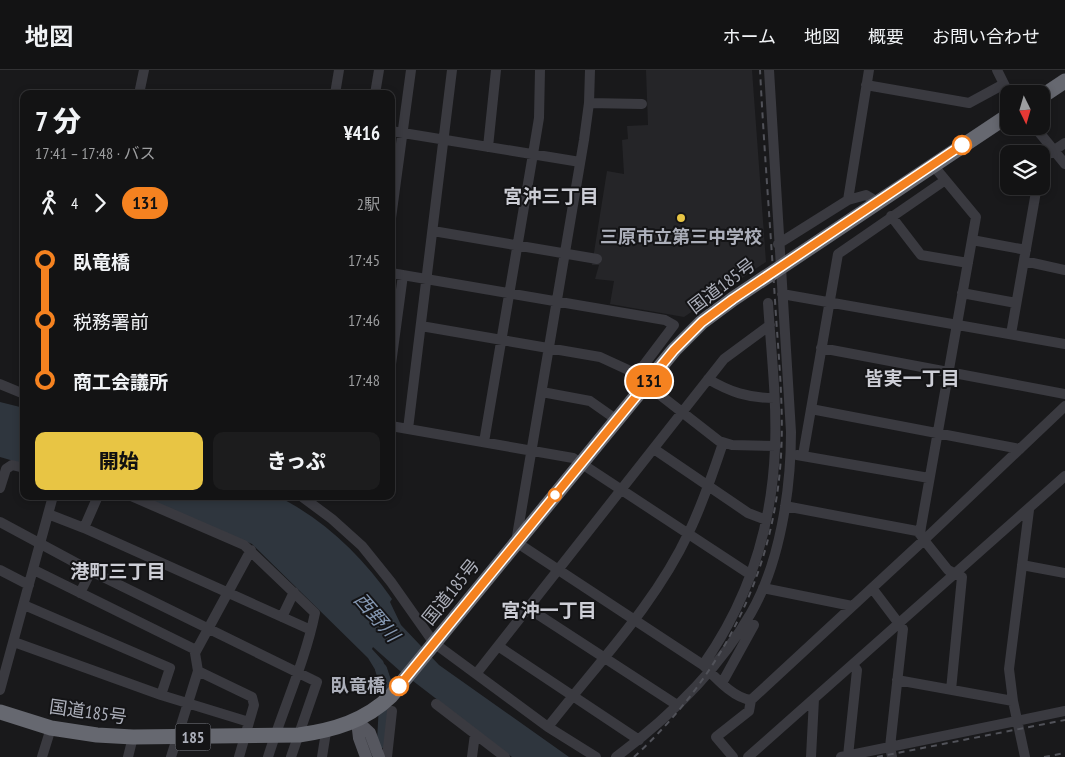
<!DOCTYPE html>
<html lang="ja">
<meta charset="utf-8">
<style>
body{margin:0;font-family:"PT Sans Narrow","Noto Sans JP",sans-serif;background:#1c1c1d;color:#f1f3f6;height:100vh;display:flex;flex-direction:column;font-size:19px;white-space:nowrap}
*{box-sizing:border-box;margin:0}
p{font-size:16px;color:#9d9ea0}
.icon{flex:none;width:28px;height:28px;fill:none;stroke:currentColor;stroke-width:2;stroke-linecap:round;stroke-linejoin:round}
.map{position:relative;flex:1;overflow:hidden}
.panel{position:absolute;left:20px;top:20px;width:375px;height:410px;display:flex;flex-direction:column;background:#131314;border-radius:10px;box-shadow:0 2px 8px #0003,0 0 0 1px #323234}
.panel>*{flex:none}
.badge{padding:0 10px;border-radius:16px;font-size:18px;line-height:32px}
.needle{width:32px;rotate:175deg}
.tools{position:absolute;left:1000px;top:15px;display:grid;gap:10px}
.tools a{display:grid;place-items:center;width:50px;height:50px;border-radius:10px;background:#131314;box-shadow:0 2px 8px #0003,0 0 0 1px #323234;font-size:25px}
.map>.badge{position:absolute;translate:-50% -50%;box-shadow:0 0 0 2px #fff}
.legs{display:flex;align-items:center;gap:8px;height:55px;padding:0 15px;font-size:16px}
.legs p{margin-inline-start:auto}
.overview{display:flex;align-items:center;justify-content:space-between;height:85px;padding:0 15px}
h1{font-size:28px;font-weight:800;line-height:38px}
.action{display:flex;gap:10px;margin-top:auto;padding:10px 15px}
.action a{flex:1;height:58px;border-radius:10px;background:#e8c544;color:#111;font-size:20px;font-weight:800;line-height:58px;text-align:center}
.action a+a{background:#1c1c1d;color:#f1f3f6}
ul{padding:0 15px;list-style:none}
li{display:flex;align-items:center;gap:18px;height:60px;font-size:19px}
li i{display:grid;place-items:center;width:8px;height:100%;margin:0 6px;background:currentColor}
li i::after{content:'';width:12px;height:12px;margin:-6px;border:4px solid;border-radius:50%;background:#131314}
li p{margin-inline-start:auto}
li:first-child i{background:linear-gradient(#0000 50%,currentColor 0)}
li:last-child i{background:linear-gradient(currentColor 50%,#0000 0)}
header{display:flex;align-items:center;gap:30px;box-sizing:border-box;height:70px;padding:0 25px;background:#131314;border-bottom:1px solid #323234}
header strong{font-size:24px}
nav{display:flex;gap:28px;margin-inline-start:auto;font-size:18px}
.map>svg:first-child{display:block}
</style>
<header>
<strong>地図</strong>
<nav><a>ホーム</a><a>地図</a><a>概要</a><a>お問い合わせ</a></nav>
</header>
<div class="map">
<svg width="1065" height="687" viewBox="0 0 1065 687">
<rect width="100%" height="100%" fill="#19191b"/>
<path fill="#252528" d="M646,0H752L766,192L684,247L610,234L614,211L595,209L599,195H592L607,101L624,104L622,70L628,69L627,56L648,55Z"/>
<path fill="#2f363e" d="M0,332L24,338V394L0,387Z
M139,426H277C325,450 361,485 392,529L390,532L401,555L439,595L569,687H512L400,601L373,577L372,579L383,591L391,611L382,618L379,606L368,588L252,474Z"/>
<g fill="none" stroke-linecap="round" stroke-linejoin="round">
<path stroke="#2f363e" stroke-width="12" d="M381,599L386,614L383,672"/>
<path stroke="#3a3a40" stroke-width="10" d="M590,0L589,33L584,70L516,472L703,595C715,607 733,628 751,630
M997,0L1009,24
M866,15L969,33L1004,14
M139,24L144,0
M335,24L339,0
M375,24L379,0
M589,33L642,34
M1034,56L1065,94
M391,61L580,92
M488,77L496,0
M1041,95L1044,87L1065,73
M848,130L869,0
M891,146L921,185L968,193
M391,148L411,0
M433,161L597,189
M972,170L1026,180
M778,174L848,130L866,125L876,131
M1024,191L1065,200
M391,203L665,250L674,255L637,304
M962,223L1016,233
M782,224L1065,274
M421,256L600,287L637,304L646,314L719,371L732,375L776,376
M1011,264L1037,116
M821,278L1065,324
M391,294L403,205
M708,309C730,322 748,328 774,328
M0,314L24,324
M542,322L590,331L617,350
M811,339L1020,379
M391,356L573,388L751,505
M408,359L452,0
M484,372L533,84L539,48L540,0
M654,379L748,443L766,450
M797,385L929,408
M803,385L838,184L944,111
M0,418L6,399L12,395L24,398
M131,426L244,475L315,543C305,592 283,639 268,687
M301,426L332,449L362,476L391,512L434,573L548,657L596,687
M785,436L917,461L920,464
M48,444L84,458L311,560
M0,452L91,501L317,612L291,687
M84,458L98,426
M1022,495L1065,503
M0,500L29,515
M34,500L196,580
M763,518L852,536
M872,518L903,559L890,677L892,687
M80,523L91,501
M24,535L170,598L161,625
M528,538L677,635
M282,547L294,522
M14,572L161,625L249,652
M498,576L639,670
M703,595C748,531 772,457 775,378C777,330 771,281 768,233
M476,604L724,289L770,255
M897,610L1013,631
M722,613L754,555L746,552
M0,620L53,426
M951,620L962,507L948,500L924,470L1065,336
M436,634L505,687
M548,657C597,594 655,535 689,462C703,433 713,403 723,373
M848,686L857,600L853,595
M42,687L51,658
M128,687L133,667
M171,687L198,601
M239,687L254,635L252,627L198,601L195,583L251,480
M322,687L326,662
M387,687L392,641
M472,687L475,664
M616,687C667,649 719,599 751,543C780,493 791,419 791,362L769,0
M733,687L716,667L749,641L751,630L924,470L920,464L921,457L976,147L937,100
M748,687L1065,406
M811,687L814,629
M841,687L1065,641
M1025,687L1013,631L1009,599L1029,440"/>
<path stroke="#56575f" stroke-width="12" d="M357,651L370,663L379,687
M357,651L359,668L366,687"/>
<path stroke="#666870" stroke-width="15" d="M1041,27L1065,11
M0,642L51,658L97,665L133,667L299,665C334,660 365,651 391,626L674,280L702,252L733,229L1009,45"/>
<path stroke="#515259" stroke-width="2" stroke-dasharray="6 5" stroke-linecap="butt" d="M634,687C721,607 774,505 781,386C784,334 778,282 775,230C770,154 764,77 760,0
M877,687L1065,650
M1044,687L1065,683"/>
</g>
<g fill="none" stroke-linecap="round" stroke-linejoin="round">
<defs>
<path id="line-1" d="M399,616L674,280L702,252L733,229L962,75"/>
</defs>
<use href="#line-1" stroke="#fff" stroke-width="11"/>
<use href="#line-1" stroke="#f58220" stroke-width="8"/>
</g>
<g fill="#fff" stroke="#f58220" stroke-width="2.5">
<circle cx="962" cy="75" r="9"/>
<circle cx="555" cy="425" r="6"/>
<circle cx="399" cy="616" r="9"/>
</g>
<circle fill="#e8c544" stroke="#141416" stroke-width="2" cx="681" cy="148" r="5"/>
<g text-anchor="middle" stroke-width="4" stroke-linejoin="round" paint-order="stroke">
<rect fill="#141416" stroke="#7e8089" stroke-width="1" x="175.5" y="653.5" width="35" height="27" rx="4"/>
<g font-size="16" font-weight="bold" fill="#acafba">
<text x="193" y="673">185</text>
</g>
<g font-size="18" font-weight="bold" fill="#acafba" stroke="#141416">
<text x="681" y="173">三原市立第三中学校</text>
</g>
<g font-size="18" fill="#acafba" stroke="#141416">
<text transform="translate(722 216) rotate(-37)" y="6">国道185号</text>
<text transform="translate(451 522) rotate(-51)" y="6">国道185号</text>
<text transform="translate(88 642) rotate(8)" y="6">国道185号</text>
</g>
<g font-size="18" font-weight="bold" fill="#acafba" stroke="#141416" text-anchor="end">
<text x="385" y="622">臥竜橋</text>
</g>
<g font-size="19" font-weight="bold" fill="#cdced6" stroke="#141416">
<text x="551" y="133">宮沖三丁目</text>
<text x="912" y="315">皆実一丁目</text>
<text x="118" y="508">港町三丁目</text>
<text x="549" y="547">宮沖一丁目</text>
</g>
<g font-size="19" font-style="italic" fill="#8598b2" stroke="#141416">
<text transform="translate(377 547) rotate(49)" y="7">西野川</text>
</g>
</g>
</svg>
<div class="tools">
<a><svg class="needle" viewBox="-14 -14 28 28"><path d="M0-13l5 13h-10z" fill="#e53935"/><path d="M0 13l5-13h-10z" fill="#9d9ea0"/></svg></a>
<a><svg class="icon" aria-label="layers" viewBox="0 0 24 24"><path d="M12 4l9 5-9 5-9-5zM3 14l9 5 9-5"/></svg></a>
</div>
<b class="badge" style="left:649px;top:311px;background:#f58220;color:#111">131</b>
<section class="panel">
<div class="overview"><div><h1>7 分</h1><p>17:41 – 17:48 · バス</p></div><b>¥416</b></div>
<div class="legs"><svg class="icon" aria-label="walk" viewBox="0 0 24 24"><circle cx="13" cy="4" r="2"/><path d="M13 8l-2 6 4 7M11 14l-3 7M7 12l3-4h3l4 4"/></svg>4<svg class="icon" aria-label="forward" viewBox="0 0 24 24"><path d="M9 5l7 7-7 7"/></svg><b class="badge" style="background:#f58220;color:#111">131</b><p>2駅</p></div>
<ul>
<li><i style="color:#f58220"></i><b>臥竜橋</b><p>17:45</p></li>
<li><i style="color:#f58220"></i><span>税務署前</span><p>17:46</p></li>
<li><i style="color:#f58220"></i><b>商工会議所</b><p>17:48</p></li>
</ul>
<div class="action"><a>開始</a><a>きっぷ</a></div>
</section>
</div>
